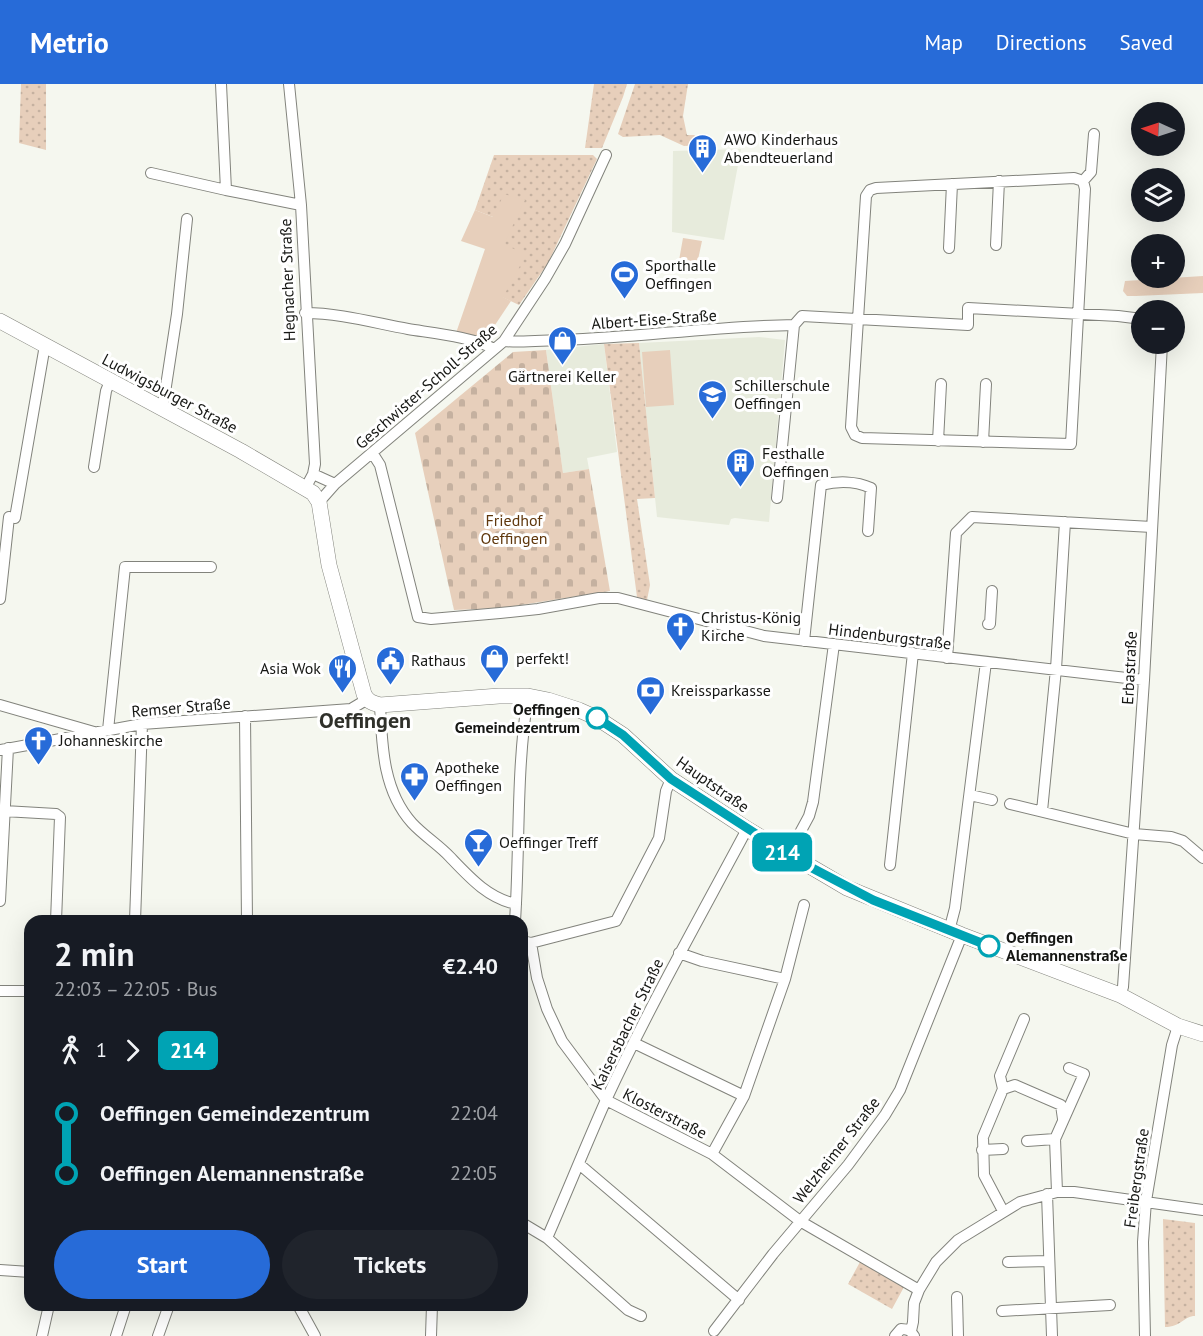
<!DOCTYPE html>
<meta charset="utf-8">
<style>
body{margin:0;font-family:"PT Sans",sans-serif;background:#20242c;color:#f1f3f6;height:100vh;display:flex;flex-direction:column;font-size:22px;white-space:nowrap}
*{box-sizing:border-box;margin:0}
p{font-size:20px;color:#9ea1a6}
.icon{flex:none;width:33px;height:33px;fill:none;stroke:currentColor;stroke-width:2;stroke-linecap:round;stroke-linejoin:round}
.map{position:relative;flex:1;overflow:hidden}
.panel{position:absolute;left:24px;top:831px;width:504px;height:396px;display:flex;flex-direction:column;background:#171b24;border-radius:18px;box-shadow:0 6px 24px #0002}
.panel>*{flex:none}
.badge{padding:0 12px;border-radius:9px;font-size:21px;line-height:39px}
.needle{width:39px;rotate:273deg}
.controls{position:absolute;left:1131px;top:18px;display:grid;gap:12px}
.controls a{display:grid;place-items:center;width:54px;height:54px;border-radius:50%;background:#171b24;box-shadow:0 6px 24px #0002;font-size:30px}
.map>.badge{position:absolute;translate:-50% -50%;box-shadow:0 0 0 3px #fff}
.legs{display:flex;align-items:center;gap:9px;height:66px;padding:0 30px;font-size:20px}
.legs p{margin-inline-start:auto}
.head{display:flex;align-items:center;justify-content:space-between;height:102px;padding:0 30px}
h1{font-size:33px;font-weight:700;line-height:45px}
.primary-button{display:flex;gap:12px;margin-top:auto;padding:12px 30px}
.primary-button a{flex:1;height:69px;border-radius:36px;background:#276bd8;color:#fff;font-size:24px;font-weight:700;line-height:69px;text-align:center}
.primary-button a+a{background:#20242c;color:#f1f3f6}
ul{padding:0 30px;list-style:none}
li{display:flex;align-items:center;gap:21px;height:60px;font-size:22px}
li i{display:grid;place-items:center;width:9px;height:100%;margin:0 8px;background:currentColor}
li i::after{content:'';width:15px;height:15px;margin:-8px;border:4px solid;border-radius:50%;background:#171b24}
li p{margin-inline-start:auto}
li:first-child i{background:linear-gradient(#0000 50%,currentColor 0)}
li:last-child i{background:linear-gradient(currentColor 50%,#0000 0)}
header{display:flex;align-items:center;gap:36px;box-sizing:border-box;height:84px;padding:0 30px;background:#276bd8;color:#fff}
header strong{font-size:28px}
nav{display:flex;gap:33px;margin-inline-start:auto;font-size:21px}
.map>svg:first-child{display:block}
</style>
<header>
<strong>Metrio</strong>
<nav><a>Map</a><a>Directions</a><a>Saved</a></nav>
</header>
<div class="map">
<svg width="1203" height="1252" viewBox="0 0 1203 1252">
<defs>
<pattern id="grass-dots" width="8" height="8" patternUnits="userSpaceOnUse" patternTransform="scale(1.5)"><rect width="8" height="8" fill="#e7cfbb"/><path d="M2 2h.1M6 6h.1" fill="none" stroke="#c5b1a0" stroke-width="1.8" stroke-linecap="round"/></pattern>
<pattern id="cemetery-stones" width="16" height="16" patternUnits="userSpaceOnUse" patternTransform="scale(1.5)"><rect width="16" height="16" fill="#e7cfbb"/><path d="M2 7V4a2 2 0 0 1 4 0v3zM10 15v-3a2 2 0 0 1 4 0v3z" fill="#c5b1a0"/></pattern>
</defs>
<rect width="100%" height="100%" fill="#f5f7ef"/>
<path fill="#e7ebdc" d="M741,65L724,156L672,148L673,67Z
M759,253L785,256L769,438L735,434L731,435L729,441L657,433L639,259Z
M604,260L617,368L587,374L589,385L563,389L546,266Z"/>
<path fill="url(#grass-dots)" d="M21,0H46V66L19,59Z
M594,0H627L623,13L602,64H585Z
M635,0H688L683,32L687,51H694L699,54L697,61L684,62L660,51L623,53L618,50Z
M494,71H593L597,75L548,179L519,221L502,213L504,161L493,133L475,126Z
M639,259L655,414L637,415L650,501L647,516L637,513L604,260Z
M1163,1135L1195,1139V1232C1184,1232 1181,1243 1165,1243Z
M860,1178L904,1203L892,1225L848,1200Z"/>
<path fill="url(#cemetery-stones)" d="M546,266L563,389L589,385L610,507L502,524L454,526L415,349L513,268Z"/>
<path fill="#e7cfbb" d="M504,110L525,116L504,160L526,171L503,213L511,217L485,256L456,249L485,165L461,157L475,126L493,133Z
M683,154L702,157L696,185L678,182Z
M1203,192V209L1136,212H1127L1123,207L1125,197Z
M670,266L674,321L646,323L642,268Z"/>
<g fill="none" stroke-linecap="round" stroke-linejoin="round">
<defs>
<path id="street" d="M221,0L226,106L301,121
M289,0L301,121L315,380L313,390L306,403
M151,89L226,106
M1074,94L1083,97L1085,105L1071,360L862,354L855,351L851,343L866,112L870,106L876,104Z
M1083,97L1091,88L1094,50
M996,161L999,97
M949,164L952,100
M305,229C339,229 375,239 408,245C432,249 474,253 494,265
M504,257C524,259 544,256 564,256C641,253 717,242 794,241L802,232L968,241V224L1118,232L1142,235
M161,324L164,315L177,230L187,135
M938,357L941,300
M983,358L986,300
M373,370L380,381L418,533L431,535L500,529L538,525L599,514H618L764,552L1144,596
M94,383L106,307L110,297
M313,390L335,400
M777,414L794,241
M319,418L335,400L504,257L545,195L565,160L606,71
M15,434L45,261
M0,515L9,433
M988,540H990L992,507
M804,557L821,401C837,397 856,397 871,404L868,447
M947,574L956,449L972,433L1152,443
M0,621L94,648
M380,621C382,662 383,707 412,739C424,752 439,761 450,773C470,794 488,814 516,820
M245,632L247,837
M108,646L125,483H211
M0,666L142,640L351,625L366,616
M970,711L992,716
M1010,720L1134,750L1171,753L1183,757L1203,774
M4,727L56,730L60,733L56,837
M1042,727L1056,585L1065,438
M788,771L809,732L813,718L834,560
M890,781L913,569
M0,817L8,664
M135,837L142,640
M515,837C520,762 516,686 528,612
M949,847L955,824L986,578
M522,857L531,859L537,894L547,925L562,957L606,1016L712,1070L800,1137
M531,859L616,837L659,754L666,707L671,695
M679,869L702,877L785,895
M0,907H30
M1120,911L1123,903L1144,596L1162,260
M634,959L744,1012
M1003,1005L1015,1001L1061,1021L1063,1035
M1027,1057L1055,1055
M982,1066L1003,1065
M712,1070L744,1012L785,895L804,821
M579,1080L739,1216
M1057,1108L1055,1055L1084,990L1069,984
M1047,1110L1052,1252
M1003,1127L984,1091L983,1053L1003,1005L1000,992L1024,935
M522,1139L547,1154L628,1226L641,1232
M805,1140L919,1206
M547,1154C567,1108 586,1061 606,1016C649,923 699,835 747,745
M1008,1178L1049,1177
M0,1186L30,1188
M957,1213L958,1252
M298,1221L315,1252
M1002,1227L1110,1221
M714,1247L773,1170L848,1081L885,1031L900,1006L962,851
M911,1247L913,1238L914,1219L919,1206L936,1178L958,1156L1020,1118L1057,1108H1074L1203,1126
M42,1252L49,1221
M116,1252L126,1221
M158,1252L169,1221
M431,1252L432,1221
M895,1252L901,1245C907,1245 911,1246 914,1252
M1145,1252L1143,1158L1146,1117L1172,961L1178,942"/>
<path id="secondary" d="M0,237L241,367L313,409L319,418L329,481L364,610C367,617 372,619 380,621L499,612H528L548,616L579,626L597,634L623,651L671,695L747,745L847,804L962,851L1120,911L1178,942L1203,950"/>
</defs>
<use href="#street" stroke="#82837c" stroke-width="12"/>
<use href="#secondary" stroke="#82837c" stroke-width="16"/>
<use href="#street" stroke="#fff" stroke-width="10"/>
<use href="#secondary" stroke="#fff" stroke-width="15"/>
</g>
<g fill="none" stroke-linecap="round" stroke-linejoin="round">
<defs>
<path id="line-1" d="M597,634L623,651L671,695L795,775L873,816L989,862"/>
</defs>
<use href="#line-1" stroke="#fff" stroke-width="14"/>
<use href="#line-1" stroke="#00a3b4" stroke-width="9"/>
</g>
<defs>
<symbol id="building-pin" viewBox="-11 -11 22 30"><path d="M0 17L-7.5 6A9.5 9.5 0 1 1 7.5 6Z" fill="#276bd8" stroke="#fff"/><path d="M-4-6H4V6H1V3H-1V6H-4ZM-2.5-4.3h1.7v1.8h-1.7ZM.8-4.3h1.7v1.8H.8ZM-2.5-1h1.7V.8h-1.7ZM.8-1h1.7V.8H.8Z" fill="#fff"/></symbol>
<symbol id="stadium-pin" viewBox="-11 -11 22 30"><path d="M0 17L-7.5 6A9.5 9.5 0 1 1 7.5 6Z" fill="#276bd8" stroke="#fff"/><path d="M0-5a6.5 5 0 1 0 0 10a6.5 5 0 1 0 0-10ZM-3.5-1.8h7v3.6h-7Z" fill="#fff"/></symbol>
<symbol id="shop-pin" viewBox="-11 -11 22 30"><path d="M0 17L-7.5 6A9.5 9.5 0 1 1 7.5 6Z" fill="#276bd8" stroke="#fff"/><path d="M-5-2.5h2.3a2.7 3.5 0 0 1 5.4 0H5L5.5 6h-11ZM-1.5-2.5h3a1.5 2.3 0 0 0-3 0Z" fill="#fff"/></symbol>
<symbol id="school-pin" viewBox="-11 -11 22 30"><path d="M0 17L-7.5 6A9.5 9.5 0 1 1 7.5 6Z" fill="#276bd8" stroke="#fff"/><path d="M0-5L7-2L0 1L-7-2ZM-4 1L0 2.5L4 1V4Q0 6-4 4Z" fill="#fff"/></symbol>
<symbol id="church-pin" viewBox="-11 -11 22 30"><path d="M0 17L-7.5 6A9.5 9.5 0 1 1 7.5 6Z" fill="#276bd8" stroke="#fff"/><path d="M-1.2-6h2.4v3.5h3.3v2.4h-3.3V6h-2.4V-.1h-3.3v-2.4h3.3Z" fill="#fff"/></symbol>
<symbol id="civic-pin" viewBox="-11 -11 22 30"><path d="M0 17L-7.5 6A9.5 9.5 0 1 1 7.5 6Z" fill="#276bd8" stroke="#fff"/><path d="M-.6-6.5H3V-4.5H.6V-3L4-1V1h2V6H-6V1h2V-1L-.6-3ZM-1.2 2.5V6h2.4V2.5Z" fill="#fff"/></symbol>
<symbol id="restaurant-pin" viewBox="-11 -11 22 30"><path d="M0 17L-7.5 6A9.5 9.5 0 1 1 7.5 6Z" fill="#276bd8" stroke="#fff"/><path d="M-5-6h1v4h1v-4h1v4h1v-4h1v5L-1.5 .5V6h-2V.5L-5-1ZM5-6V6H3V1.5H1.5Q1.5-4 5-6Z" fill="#fff"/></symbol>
<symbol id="bank-pin" viewBox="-11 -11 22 30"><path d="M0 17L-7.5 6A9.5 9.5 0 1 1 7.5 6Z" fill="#276bd8" stroke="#fff"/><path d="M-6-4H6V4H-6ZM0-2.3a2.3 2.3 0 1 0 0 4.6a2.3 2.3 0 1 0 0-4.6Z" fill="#fff"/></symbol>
<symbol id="pharmacy-pin" viewBox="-11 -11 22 30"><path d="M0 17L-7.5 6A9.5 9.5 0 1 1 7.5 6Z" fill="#276bd8" stroke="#fff"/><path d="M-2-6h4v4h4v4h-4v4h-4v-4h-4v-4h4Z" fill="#fff"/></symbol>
<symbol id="bar-pin" viewBox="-11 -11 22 30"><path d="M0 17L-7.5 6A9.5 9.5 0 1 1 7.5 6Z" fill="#276bd8" stroke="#fff"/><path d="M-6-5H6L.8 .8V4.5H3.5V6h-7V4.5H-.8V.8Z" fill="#fff"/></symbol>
</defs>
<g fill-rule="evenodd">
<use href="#building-pin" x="686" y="48" width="33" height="45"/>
<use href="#stadium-pin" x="608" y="174" width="33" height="45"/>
<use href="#shop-pin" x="546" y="240" width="33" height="45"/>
<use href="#school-pin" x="696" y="294" width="33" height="45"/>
<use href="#building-pin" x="724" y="362" width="33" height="45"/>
<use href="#church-pin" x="664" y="526" width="33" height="45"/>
<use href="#shop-pin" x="478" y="558" width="33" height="45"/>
<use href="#civic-pin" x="374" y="560" width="33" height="45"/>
<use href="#restaurant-pin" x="326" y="568" width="33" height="45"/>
<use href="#bank-pin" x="634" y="590" width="33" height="45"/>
<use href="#church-pin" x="22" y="640" width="33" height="45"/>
<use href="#pharmacy-pin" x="398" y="676" width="33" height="45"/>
<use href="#bar-pin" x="462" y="742" width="33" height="45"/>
</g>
<g fill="#fff" stroke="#00a3b4" stroke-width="3">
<circle cx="597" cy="634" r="10"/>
<circle cx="989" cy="862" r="10"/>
</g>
<g text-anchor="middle" stroke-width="6" stroke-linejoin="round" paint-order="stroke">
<g font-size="16" fill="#161714" stroke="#fff" text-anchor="start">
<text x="724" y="61">AWO Kinderhaus<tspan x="724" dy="18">Abendteuerland</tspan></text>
<text x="645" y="187">Sporthalle<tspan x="645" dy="18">Oeffingen</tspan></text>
<text x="562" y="298" text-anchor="middle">Gärtnerei Keller</text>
<text x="734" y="307">Schillerschule<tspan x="734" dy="18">Oeffingen</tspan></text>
<text x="762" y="375">Festhalle<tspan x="762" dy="18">Oeffingen</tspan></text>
<text x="701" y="539">Christus-König<tspan x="701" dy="18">Kirche</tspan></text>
<text x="516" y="580">perfekt!</text>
<text x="411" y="582">Rathaus</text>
<text x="321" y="590" text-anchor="end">Asia Wok</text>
<text x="671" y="612">Kreissparkasse</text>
<text x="59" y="662">Johanneskirche</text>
<text x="435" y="689">Apotheke<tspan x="435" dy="18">Oeffingen</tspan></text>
<text x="499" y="764">Oeffinger Treff</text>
</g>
<g font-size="16" fill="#161714" stroke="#fff">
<text transform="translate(287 196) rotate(-92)" y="6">Hegnacher Straße</text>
<text transform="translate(654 235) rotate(-4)" y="6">Albert-Eise-Straße</text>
<text transform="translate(426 302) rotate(-41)" y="6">Geschwister-Scholl-Straße</text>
<text transform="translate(170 309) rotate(28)" y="6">Ludwigsburger Straße</text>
<text transform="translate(890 552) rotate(7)" y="6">Hindenburgstraße</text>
<text transform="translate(1129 584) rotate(-87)" y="6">Erbastraße</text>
<text transform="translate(181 623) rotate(-5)" y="6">Remser Straße</text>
<text transform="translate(713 700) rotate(35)" y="6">Hauptstraße</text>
<text transform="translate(627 940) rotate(-64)" y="6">Kaisersbacher Straße</text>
<text transform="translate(665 1029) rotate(27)" y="6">Klosterstraße</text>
<text transform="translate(836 1066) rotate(-52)" y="6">Welzheimer Straße</text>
<text transform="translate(1136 1094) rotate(-82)" y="6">Freibergstraße</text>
</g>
<g font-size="16" fill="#5f370c" stroke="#fff">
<text x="514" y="442">Friedhof<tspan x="514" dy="18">Oeffingen</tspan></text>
</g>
<g font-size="16" font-weight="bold" fill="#161714" stroke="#fff" text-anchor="end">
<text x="580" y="631">Oeffingen<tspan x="580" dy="18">Gemeindezentrum</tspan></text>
<text x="1006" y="859" text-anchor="start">Oeffingen<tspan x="1006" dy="18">Alemannenstraße</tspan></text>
</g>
<g font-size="22" font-weight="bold" fill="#2f302a" stroke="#fff">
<text x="365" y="644">Oeffingen</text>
</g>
</g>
</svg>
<div class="controls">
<a><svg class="needle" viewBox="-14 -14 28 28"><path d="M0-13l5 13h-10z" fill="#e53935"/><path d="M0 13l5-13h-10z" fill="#9ea1a6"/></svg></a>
<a><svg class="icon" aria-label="layers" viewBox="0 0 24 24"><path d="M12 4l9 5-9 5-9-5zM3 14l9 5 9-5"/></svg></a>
<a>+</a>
<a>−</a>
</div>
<b class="badge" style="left:782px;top:768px;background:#00a3b4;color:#fff">214</b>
<section class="panel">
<div class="head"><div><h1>2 min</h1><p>22:03 – 22:05 · Bus</p></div><b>€2.40</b></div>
<div class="legs"><svg class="icon" aria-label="walk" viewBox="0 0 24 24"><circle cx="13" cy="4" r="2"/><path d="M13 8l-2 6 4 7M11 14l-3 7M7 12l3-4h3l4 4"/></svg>1<svg class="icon" aria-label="forward" viewBox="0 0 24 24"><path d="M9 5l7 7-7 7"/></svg><b class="badge" style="background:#00a3b4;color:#fff">214</b></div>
<ul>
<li><i style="color:#00a3b4"></i><b>Oeffingen Gemeindezentrum</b><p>22:04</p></li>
<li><i style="color:#00a3b4"></i><b>Oeffingen Alemannenstraße</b><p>22:05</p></li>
</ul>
<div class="primary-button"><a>Start</a><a>Tickets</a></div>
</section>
</div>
